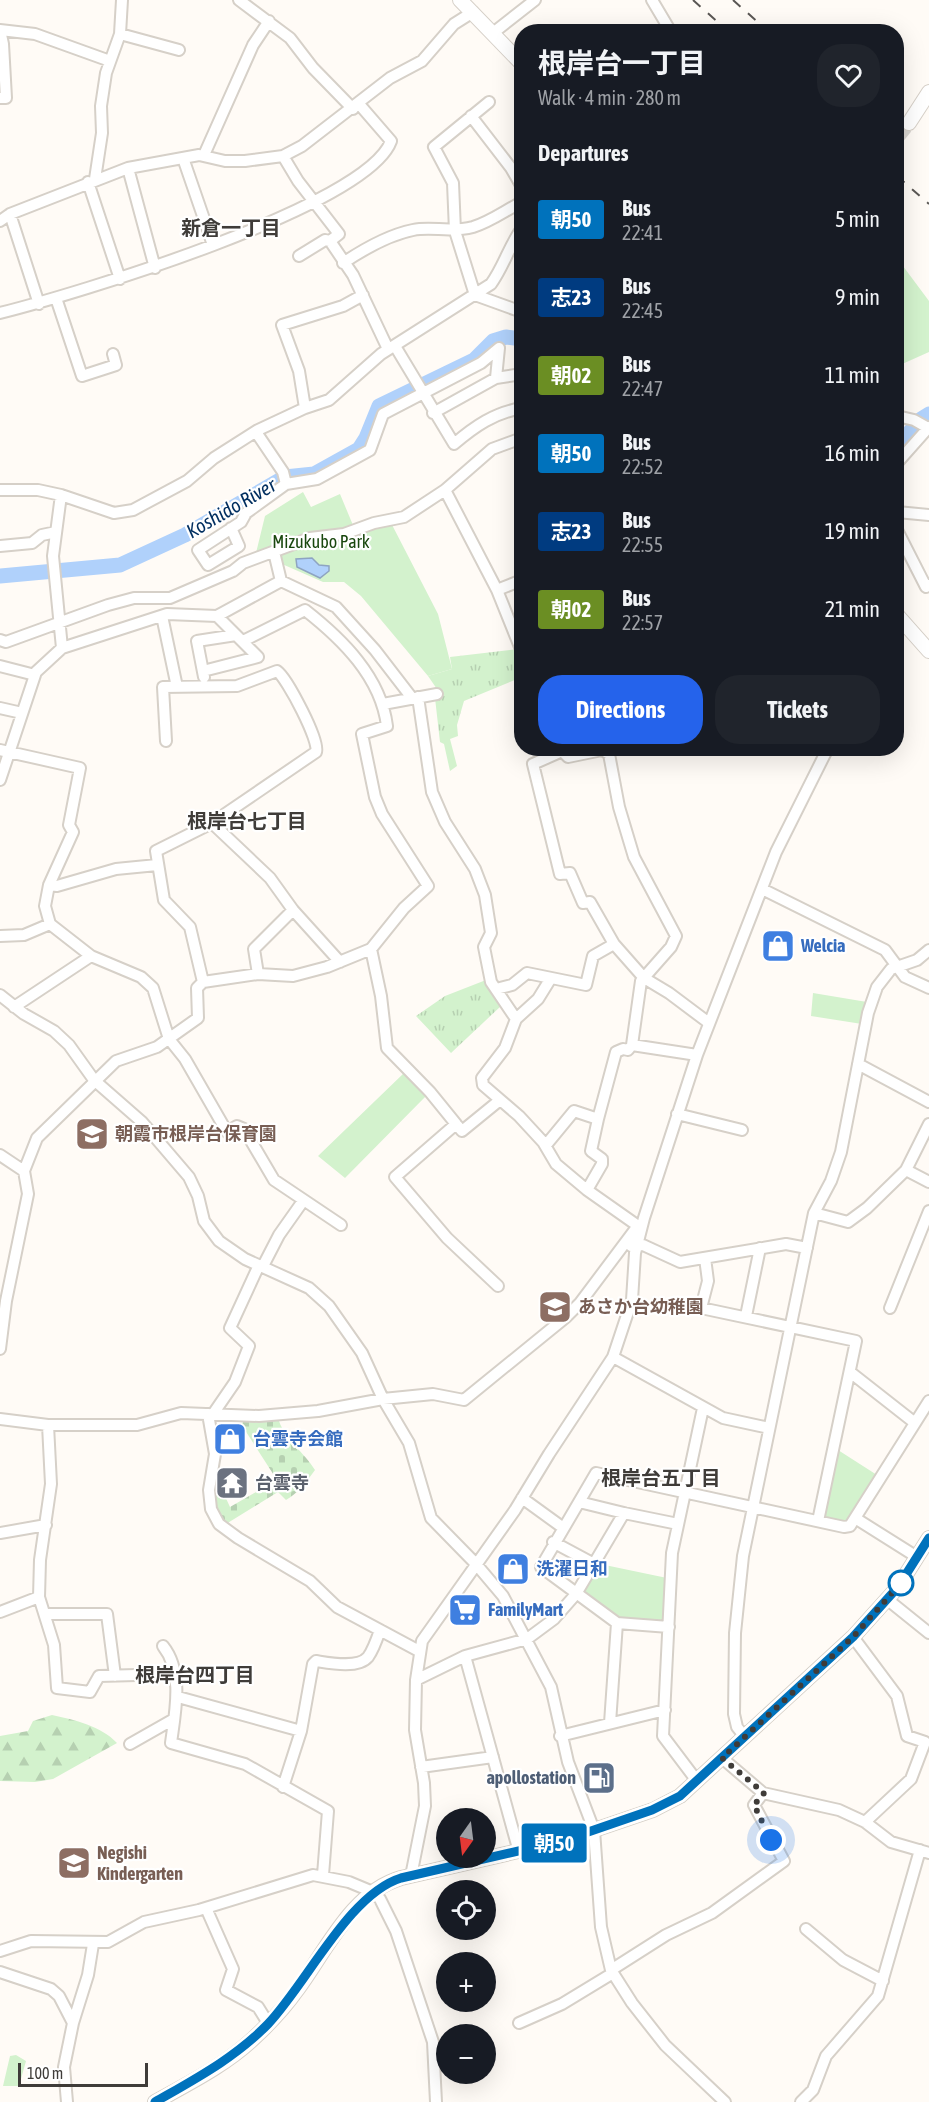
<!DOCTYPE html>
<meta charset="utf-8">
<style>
body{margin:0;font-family:"Asap Condensed","Noto Sans JP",sans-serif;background:#20242c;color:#f1f3f6;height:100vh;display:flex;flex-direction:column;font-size:22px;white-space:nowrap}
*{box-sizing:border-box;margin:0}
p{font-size:20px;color:#9ea1a6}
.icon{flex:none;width:33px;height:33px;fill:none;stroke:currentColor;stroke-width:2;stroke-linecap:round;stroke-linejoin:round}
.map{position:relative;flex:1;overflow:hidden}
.drawer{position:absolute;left:514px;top:24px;width:390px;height:732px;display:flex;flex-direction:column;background:#171b24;border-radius:24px;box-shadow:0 6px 24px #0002}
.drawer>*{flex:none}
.badge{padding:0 12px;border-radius:4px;font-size:21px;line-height:39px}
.needle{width:39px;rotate:194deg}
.fabs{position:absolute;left:436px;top:1808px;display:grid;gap:12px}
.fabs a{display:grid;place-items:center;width:60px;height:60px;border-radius:50%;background:#171b24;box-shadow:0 6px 24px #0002;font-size:30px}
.scale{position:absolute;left:18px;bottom:15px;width:130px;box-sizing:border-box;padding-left:6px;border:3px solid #3f3c39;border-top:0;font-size:16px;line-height:21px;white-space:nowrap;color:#3f3c39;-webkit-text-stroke:4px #fff;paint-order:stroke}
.you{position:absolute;width:30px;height:30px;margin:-15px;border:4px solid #fff;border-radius:50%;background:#1a73e8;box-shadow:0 0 0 9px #1a73e833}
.map>.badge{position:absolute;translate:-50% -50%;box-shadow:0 0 0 3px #fff}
h2{padding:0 24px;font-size:22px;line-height:54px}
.round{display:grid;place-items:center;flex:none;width:63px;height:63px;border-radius:24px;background:#20242c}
.head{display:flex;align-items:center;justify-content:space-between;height:102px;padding:0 24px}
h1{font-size:28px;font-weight:700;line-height:45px}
.primary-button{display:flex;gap:12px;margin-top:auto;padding:12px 24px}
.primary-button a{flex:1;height:69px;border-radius:24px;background:#2563eb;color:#fff;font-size:24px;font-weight:700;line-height:69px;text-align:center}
.primary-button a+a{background:#20242c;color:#f1f3f6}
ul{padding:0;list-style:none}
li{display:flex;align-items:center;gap:18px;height:78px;padding:0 24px}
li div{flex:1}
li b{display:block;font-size:22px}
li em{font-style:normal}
li .badge{min-width:66px;font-weight:700;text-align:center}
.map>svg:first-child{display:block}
</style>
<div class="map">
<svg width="929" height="2102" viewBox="0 0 929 2102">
<defs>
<pattern id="grass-tufts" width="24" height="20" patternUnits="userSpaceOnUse" patternTransform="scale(1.5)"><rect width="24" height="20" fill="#d3f2cd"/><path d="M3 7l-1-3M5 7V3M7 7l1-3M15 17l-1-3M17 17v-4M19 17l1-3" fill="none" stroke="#b6d0b1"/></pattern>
<pattern id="forest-firs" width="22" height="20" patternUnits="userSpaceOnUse" patternTransform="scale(1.5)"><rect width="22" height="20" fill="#d3f2cd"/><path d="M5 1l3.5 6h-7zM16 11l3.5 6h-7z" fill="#b6d0b1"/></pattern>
<pattern id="cemetery-stones" width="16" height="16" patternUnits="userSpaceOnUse" patternTransform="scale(1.5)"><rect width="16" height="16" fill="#d3f2cd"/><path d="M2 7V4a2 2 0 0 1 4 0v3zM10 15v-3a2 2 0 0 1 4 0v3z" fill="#b6d0b1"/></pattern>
</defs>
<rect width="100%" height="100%" fill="#fffbf6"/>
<path fill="url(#grass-tufts)" d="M518,649L522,658V677L464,701L457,725L458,736L450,739L457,766L450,771L444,744L440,742L435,698L439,692L428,676L452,669L450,657Z
M486,980L501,1006L451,1053L416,1016L445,996Z"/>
<path fill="url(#forest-firs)" d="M52,1715C75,1720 101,1726 117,1743L53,1779L35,1782L0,1781V1736L28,1731L33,1721Z"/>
<path fill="url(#cemetery-stones)" d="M279,1421C286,1441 304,1452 315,1470C306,1482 299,1492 286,1500L278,1492L226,1524L215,1507L214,1483L218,1481L230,1507L277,1480L241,1424L243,1422Z"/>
<path fill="#d3f2cd" d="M897,258L929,301V352L900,365L897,360Z
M303,492L311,507L340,494L355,530L389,519L438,614L452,669L428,676L361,596L344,582H323L282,564L280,557L283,543L256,553L265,516Z
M813,993L867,1002L862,1024L811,1016Z
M404,1073L427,1095L345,1178L318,1156Z
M838,1450L877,1475L848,1521L843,1523L826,1518L824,1515Z
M600,1564L667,1578L665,1619L662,1623L617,1621L582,1593Z
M16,2055L26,2061L19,2086H3L10,2056Z"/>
<path fill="#b0d1fb" stroke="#8ea4c1" stroke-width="1.5" d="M312,558L319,565L329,566V571L320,578L297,567L296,559Z"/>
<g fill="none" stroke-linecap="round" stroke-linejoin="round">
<path stroke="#b0d1fb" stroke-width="15" d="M897,447L921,419L929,414
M0,576L120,565L185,535L285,477L314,474L359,449L366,438L379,406L474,360L493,341L506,337L522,339"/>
<path stroke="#d9d5d0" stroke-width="14" stroke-dasharray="14 7" stroke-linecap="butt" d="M897,138L909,123"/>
<defs>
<path id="minor" d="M239,0L290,38L313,68L353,109
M652,0L671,32
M493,33L535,0
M120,34L179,50
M0,98H6L3,44L0,30L35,34L110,61
M489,102L434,147L453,183L455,231L475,295L522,312
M471,116L511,168L522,187
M204,155L253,45L269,21
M283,156L298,181L339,234L330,241L353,275L388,349
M183,158L213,245
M128,168L155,268
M95,179L102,133L101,106L106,73L120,34L122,0
M88,182L120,279
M10,214L39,304
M0,221L10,214L128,168L199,155L225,161H245L283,156L302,146L390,78L422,61L454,24L473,12
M299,256L325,240L330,241
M343,263C364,249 388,235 413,230C432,226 450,233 473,227C490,222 506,210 522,202
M56,298L82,376L116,365L113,354
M0,313C72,295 367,207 391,141L359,104
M395,346L454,444C475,426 494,413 522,408
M305,408L299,371L282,325L343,306L363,295
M433,413L496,378L522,374
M897,416L914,420L928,428
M256,432L283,472L286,484
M897,463L929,427
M0,490H38L61,495L114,513L133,510L187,481L214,458L258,430L305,408L329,400L381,354L491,284C504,266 509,246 522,228
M445,490L497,590L522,652
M61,495L53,556L62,648
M897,512L929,515
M231,528L239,546L208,565L198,550L241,522L246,513L286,484L317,479L370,450L383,414L481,363L499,348L496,378
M897,530L926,587L929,585
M0,546L32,543L42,535L56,532
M274,552L281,581L336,607L375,650L412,698
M497,590L522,580
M162,616L177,687
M0,640L6,642L108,605L134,598H170L233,571L243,563L310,538L344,534L374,523L404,517L445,490L492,449L522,438
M0,666L35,675
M203,671L258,657L217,616
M204,677L197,641L236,635
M418,697L432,792L445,822L475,869L485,895L491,933L484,947L491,982L516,1019L505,1048L482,1078L483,1085L519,1116L543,1142L556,1164L587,1190L641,1228
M383,704L437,694
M0,708L22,713
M166,741L163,687L237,686L277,671C287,678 321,743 316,752L212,823
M559,748L568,757L602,750L609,754L619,807L634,857L676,936L671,947L641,981L632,1045
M0,750L80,768L69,825L73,832L49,885L45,906L50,924L91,956L141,977L153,988L169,1039L185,1059L227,1132L237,1126L244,1129L274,1180L341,1225
M560,752L533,764L560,874L570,873L583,903L590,902L614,944L644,978L669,993L709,1023
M0,780L36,672L62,648L167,614L217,616L281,581
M49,885L57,886L116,869L157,865
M762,889L885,950L905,977L929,988
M0,936L24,935L50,924
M371,949L381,996L387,1048L430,1092L456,1124
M258,974L254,949L293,910
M203,982L190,927L164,900L156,851L212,823L270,878L293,910L340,962
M496,989L512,985L527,973L586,985L593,956L614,944
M0,995L24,1014L54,1031L69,1045L94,1080L142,1122L189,1177L198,1196L204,1221L219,1241L245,1259L309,1288L329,1306L362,1353L383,1399L409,1443L431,1518L476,1564L503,1596L551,1687L568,1762L594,1830L601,1927L611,1970L632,2003L665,2045L725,2102
M14,1007L91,956
M516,1019L538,999L551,978
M858,1064L929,1102
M677,1114L742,1130
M546,1145L574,1111L598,1119L616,1052L623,1049L628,1050L632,1045L697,1055
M0,1155L24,1171
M906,1170L929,1182
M587,1190L602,1164V1159L591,1151L598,1119
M814,1213L848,1222L867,1208L906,1170L929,1124
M631,1246L643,1245L680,1262L786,1244L807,1248
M705,1258L708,1281L701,1308L856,1341L818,1521
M263,1266L279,1235L303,1201
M498,1286L447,1238L395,1177L456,1124L462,1131L500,1100
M890,1308L929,1211
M746,1316L760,1248
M0,1349L6,1301L28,1194L24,1171L37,1138L116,1061L157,1047L198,1018L197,988L203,982L258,974L293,976L327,967L371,949L404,908L428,886L382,814L375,797L362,734L387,726C381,677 342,639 305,610L243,641
M613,1357L723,1418L769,1428
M850,1372L915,1423
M208,1414L215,1454L209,1490L211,1509L219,1524L238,1538L310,1581L337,1607L419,1651
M213,1414L235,1382L249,1346L230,1328L259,1265
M0,1419L48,1425H137L181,1413L259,1416L318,1411L383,1399L433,1394L464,1400L566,1317L580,1303L637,1227
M48,1425L51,1484L40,1560L39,1597L54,1645L57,1688L90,1692L99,1676L174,1674
M522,1498L562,1527
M624,1513L678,1524
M855,1518L917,1557
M0,1533L46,1525
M553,1542L594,1564
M888,1600L929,1633
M0,1612L39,1597
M45,1614H107L115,1676
M617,1623L669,1627
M853,1637L897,1696L907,1736L925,1742L911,1779L865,1822
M163,1646C184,1672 175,1713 171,1743L245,1764L328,1811L323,1875
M465,1656L519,1852
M416,1680L465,1656L527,1639L554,1619L576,1594L624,1513L579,1502
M178,1697L301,1731
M610,1723L617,1623L541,1567L596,1473L844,1527L850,1526L929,1401
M560,1736L665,1710
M745,1737L737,1727L734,1714L735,1633L743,1556L814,1213L831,1181L841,1152L868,1013L877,987L891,969L917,960L929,950
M130,1744L174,1719
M722,1758L763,1793L839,1810L865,1822L891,1842L929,1853
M421,1767L493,1757
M697,1781L663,1736L672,1553L703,1408
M283,1787L301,1731L313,1664L316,1661C329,1663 358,1669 368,1657C373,1650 377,1639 380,1630
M411,1876L425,1806L424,1783L415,1730L416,1680L422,1641L515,1510L549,1454L613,1357L632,1300L635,1253L644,1218L697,1055L776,852L828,748
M206,1908L233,1969L226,1990L258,2007L268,2023
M806,1929L843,1960L883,1981
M0,1951L31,1941L108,1942L144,1922L199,1910L313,1875L349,1882L373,1892L380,1899L396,1931L433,2042L436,2102
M611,1970L666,1935L712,1913L784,1861L754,1805L763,1793
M0,1972L51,1989L59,1996L73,2023
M519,2023L562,2004L613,1973
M67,2102L64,2067L73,2023L88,1975L93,1944
M801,2102L813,2090L826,2056L878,1996L920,1850"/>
<path id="major" d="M460,0L522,64
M909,123L929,92
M897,615L929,651
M155,2102C189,2083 226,2065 255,2037C270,2023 285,2007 297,1990C326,1951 352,1892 401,1878L562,1841L653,1810L680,1796L853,1637L898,1587L929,1538"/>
</defs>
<use href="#minor" stroke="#d6d0c8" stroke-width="14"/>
<use href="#major" stroke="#d6d0c8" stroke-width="16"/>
<use href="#minor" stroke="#fff" stroke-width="10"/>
<use href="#major" stroke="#fff" stroke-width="14"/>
<path stroke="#5a5754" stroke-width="2" stroke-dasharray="10 10" stroke-linecap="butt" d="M693,0L729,32
M733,0L769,32
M897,176L929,204"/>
</g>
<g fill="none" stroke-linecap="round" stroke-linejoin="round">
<defs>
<path id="line" d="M155,2102C195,2079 235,2058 268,2024C307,1983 349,1894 401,1878L562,1841L652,1810L680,1796L853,1637L898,1587L929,1538"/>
</defs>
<use href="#line" stroke="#fff" stroke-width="14"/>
<use href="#line" stroke="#0072bc" stroke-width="9"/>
<path stroke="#3f3c39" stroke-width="6" stroke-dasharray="0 10.8" d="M771,1840L754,1805L764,1793L722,1758L853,1637L901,1583"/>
</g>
<defs>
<symbol id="shop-square" viewBox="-11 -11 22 22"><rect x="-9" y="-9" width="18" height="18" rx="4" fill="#3f7fe0" stroke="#fff"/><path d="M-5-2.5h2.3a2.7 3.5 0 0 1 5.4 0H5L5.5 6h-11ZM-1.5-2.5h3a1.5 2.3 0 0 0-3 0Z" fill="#fff"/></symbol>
<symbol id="school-square" viewBox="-11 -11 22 22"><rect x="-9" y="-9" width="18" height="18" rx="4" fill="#8d6e63" stroke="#fff"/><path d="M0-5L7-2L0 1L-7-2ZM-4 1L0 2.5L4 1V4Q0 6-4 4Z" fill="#fff"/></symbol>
<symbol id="temple-square" viewBox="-11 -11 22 22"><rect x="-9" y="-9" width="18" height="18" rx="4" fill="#6b7280" stroke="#fff"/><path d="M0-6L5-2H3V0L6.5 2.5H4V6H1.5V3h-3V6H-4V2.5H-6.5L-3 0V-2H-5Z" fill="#fff"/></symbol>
<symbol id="supermarket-square" viewBox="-11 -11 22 22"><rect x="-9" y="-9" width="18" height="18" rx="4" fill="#3f7fe0" stroke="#fff"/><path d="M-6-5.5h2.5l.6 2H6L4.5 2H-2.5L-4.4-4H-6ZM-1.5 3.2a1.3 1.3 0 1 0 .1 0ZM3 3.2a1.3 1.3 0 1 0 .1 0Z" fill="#fff"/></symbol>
<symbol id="fuel-square" viewBox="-11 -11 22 22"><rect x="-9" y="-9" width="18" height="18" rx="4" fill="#5c6f8a" stroke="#fff"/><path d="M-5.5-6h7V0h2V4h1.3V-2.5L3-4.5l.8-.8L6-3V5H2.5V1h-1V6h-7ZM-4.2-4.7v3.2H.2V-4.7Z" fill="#fff"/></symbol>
</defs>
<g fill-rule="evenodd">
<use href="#shop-square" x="759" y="927" width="38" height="38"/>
<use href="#school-square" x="73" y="1115" width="38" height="38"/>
<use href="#school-square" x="536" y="1288" width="38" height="38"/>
<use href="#shop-square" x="211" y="1420" width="38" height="38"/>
<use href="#temple-square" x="213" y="1464" width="38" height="38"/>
<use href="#shop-square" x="494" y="1550" width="38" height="38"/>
<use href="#supermarket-square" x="446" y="1591" width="38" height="38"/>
<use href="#fuel-square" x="580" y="1759" width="38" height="38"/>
<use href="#school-square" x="55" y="1844" width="38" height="38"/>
</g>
<circle fill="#fff" stroke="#0072bc" stroke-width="3" cx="901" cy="1583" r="12"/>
<g text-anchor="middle" stroke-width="4.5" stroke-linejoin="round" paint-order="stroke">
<g font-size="18" fill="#19470e" stroke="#fff">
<text x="321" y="548">Mizukubo Park</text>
</g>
<g font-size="18" font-weight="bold" fill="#366cbe" stroke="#fff" text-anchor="start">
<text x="801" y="952">Welcia</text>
<text x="253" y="1445">台雲寺会館</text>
<text x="536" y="1575">洗濯日和</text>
<text x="488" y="1616">FamilyMart</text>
</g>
<g font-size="18" font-weight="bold" fill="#785e54" stroke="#fff" text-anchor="start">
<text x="115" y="1140">朝霞市根岸台保育園</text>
<text x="578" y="1313">あさか台幼稚園</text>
<text x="97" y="1859">Negishi<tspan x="97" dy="21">Kindergarten</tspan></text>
</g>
<g font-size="18" font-weight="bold" fill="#5b616d" stroke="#fff" text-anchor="start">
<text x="255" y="1489">台雲寺</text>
</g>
<g font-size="18" font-weight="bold" fill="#4e5e75" stroke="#fff" text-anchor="end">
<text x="576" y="1784">apollostation</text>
</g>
<g font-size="20" font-weight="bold" fill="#3f3c39" stroke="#fff">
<text x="231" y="235">新倉一丁目</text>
<text x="247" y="828">根岸台七丁目</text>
<text x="661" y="1485">根岸台五丁目</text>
<text x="195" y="1682">根岸台四丁目</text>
</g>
<g font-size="20" font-style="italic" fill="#002e5f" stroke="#fff">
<text transform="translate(231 508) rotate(-30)" y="7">Koshido River</text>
</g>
</g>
</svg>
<div class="fabs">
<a><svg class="needle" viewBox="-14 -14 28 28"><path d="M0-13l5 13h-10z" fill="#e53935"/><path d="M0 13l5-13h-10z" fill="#9ea1a6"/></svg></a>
<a><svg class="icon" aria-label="locate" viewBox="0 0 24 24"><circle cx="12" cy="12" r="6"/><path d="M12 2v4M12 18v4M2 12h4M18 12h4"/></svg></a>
<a>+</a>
<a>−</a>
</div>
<div class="scale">100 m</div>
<div class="you" style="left:771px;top:1840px"></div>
<b class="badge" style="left:554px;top:1843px;background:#0072bc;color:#fff">朝50</b>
<section class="drawer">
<div class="head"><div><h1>根岸台一丁目</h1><p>Walk · 4 min · 280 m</p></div><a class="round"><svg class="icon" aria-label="heart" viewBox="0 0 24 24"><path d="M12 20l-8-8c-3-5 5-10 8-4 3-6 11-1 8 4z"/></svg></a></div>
<h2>Departures</h2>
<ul>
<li><span class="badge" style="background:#0072bc;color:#fff">朝50</span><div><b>Bus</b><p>22:41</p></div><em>5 min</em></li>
<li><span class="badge" style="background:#003b80;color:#fff">志23</span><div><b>Bus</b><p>22:45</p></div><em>9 min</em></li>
<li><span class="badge" style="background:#6b8e23;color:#fff">朝02</span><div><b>Bus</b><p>22:47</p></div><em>11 min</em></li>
<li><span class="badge" style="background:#0072bc;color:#fff">朝50</span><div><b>Bus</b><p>22:52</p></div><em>16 min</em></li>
<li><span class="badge" style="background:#003b80;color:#fff">志23</span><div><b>Bus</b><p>22:55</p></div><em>19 min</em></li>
<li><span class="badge" style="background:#6b8e23;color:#fff">朝02</span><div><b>Bus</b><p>22:57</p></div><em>21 min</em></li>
</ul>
<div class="primary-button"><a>Directions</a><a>Tickets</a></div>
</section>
</div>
